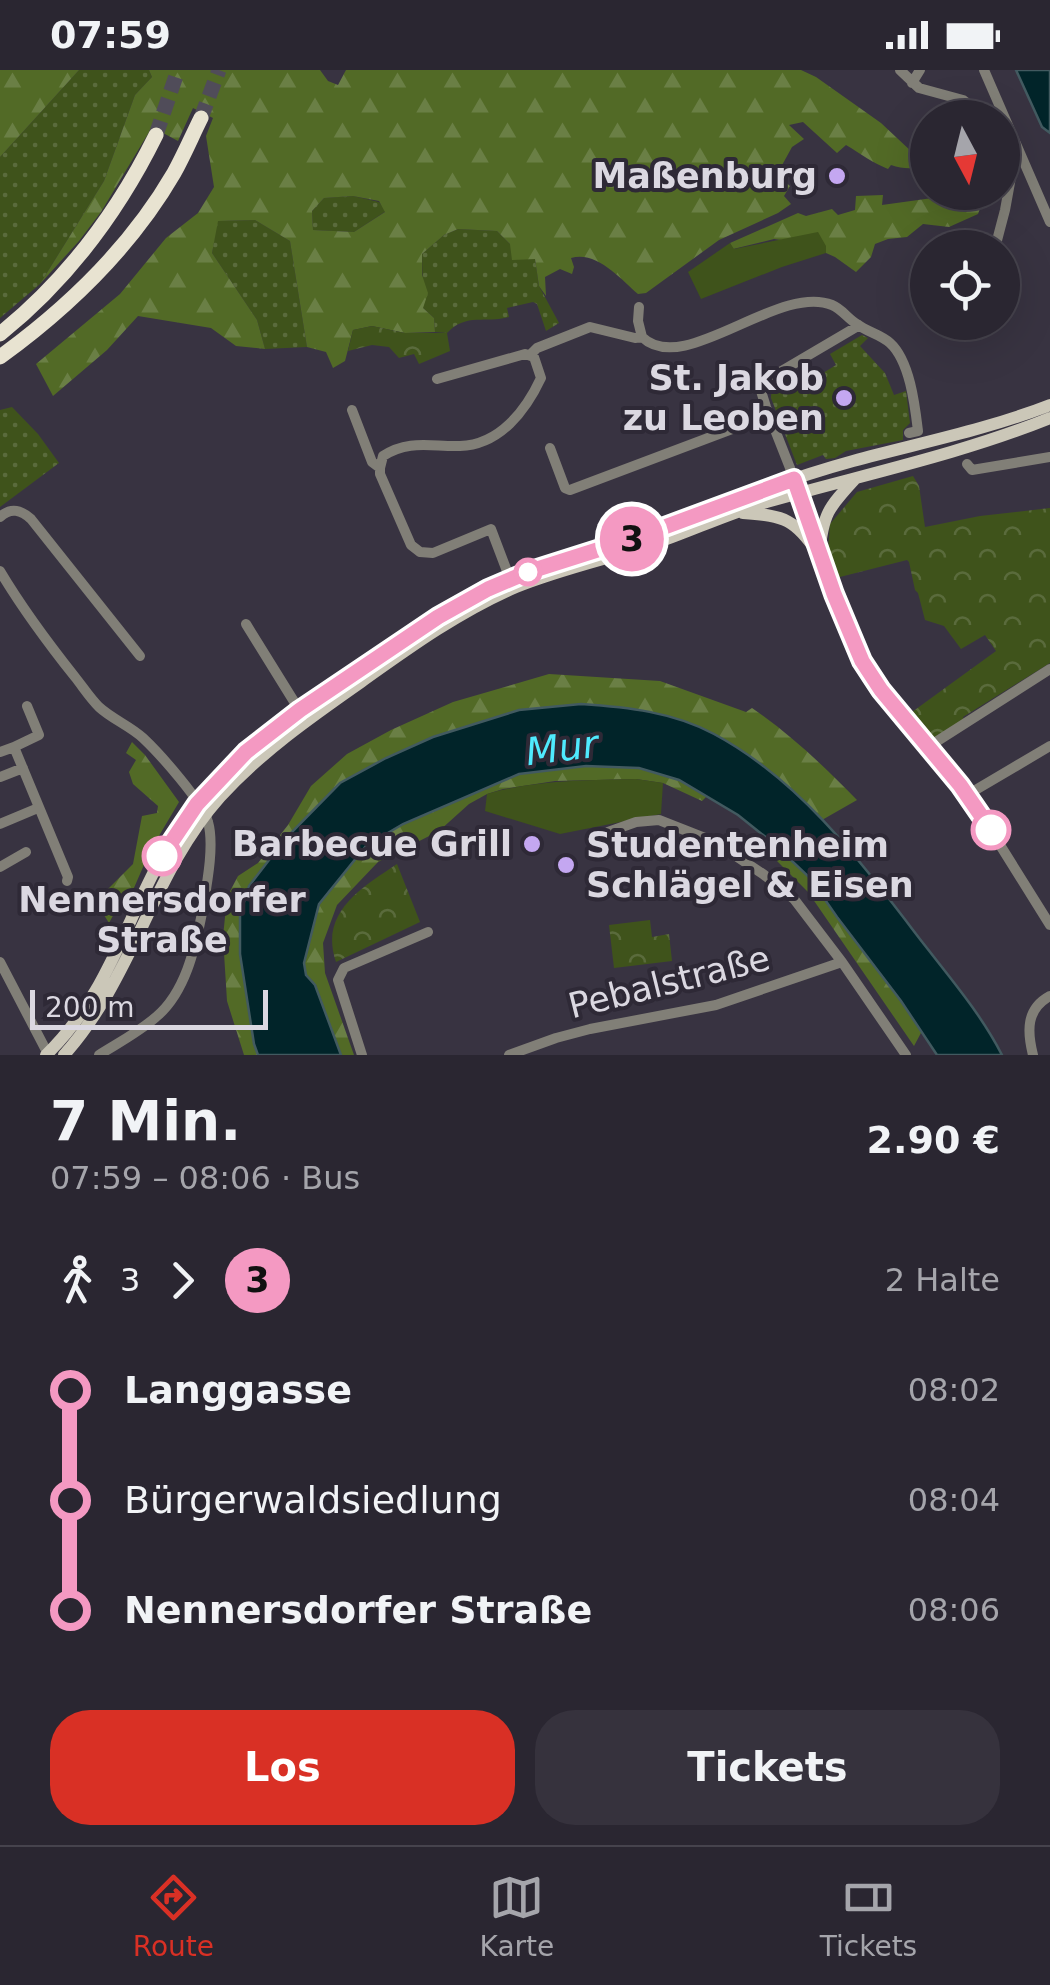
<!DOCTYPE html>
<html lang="de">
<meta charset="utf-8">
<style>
body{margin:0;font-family:"DejaVu Sans",sans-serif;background:#36323d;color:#f1f3f6;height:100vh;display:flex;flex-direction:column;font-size:38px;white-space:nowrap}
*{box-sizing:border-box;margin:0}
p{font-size:32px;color:#a5a5ab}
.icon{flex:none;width:55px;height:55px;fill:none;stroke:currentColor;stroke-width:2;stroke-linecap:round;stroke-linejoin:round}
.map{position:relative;height:985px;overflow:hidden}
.details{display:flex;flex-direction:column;background:#2a2631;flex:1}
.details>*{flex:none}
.badge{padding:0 20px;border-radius:32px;font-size:35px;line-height:65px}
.needle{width:65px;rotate:173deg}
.fabs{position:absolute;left:910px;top:30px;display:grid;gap:20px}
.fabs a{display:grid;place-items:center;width:110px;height:110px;border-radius:50%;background:#2a2631;box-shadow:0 10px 40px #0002,0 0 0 2px #46434d;font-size:50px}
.scale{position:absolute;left:30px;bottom:25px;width:238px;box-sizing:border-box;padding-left:10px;border:5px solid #dbd8e1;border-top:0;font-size:28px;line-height:35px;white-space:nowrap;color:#dbd8e1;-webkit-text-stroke:8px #2e2936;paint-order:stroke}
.map>.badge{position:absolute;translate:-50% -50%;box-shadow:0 0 0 5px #fff}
.legs{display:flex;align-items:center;gap:15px;height:110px;padding:0 50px;font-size:32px}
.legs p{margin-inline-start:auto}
.head{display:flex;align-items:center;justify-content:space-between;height:170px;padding:0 50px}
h1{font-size:55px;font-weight:700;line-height:75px}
.action{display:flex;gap:20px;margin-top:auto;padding:20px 50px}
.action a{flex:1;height:115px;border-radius:40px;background:#d93025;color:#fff;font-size:40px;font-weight:700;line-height:115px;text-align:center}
.action a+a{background:#36323d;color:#f1f3f6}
ul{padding:0 50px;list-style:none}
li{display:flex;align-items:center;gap:35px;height:110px;font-size:38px}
li i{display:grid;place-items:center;width:15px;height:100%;margin:0 12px;background:currentColor}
li i::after{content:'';width:25px;height:25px;margin:-12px;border:8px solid;border-radius:50%;background:#2a2631}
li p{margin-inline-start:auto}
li:first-child i{background:linear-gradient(#0000 50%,currentColor 0)}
li:last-child i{background:linear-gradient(currentColor 50%,#0000 0)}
.status{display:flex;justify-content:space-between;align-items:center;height:70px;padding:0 50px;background:#2a2631;direction:ltr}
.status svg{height:28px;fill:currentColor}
.tabs{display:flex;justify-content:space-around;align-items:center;height:140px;border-top:2px solid #46434d;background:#2a2631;font-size:28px;color:#a5a5ab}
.tabs a{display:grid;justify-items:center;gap:5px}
.tabs .active{color:#d93025}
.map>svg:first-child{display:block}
</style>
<div class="status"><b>07:59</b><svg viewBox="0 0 49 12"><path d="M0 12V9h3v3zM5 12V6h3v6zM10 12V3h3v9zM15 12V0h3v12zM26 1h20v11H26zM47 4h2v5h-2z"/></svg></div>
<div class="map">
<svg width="1050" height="985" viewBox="0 0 1050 985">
<defs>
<pattern id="grass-dots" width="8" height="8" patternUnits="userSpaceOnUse" patternTransform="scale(2.5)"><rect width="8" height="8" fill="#3f531b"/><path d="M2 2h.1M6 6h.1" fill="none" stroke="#5a6b3c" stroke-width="1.8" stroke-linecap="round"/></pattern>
<pattern id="forest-firs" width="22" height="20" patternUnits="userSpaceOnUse" patternTransform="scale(2.5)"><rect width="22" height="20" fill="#526a26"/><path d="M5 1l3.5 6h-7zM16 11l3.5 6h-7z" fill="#6a7f45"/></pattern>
<pattern id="park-crowns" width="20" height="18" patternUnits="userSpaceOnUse" patternTransform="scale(2.5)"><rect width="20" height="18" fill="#3f531b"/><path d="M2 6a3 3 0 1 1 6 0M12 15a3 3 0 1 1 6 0" fill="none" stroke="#5a6b3c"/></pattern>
</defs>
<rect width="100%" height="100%" fill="#383341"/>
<path fill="url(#grass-dots)" d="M79,0H149L152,7L135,25L104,111L40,214L0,248V87Z
M353,126L379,132L386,141L354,162L313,160L312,141L324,128Z
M255,150L290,171L307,277L265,279L257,250L212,183L217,151Z
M458,159L497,161L510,174L535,189L539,216L559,253L546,261L537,234L533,232L507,238L509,247C485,254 467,242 447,263L435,262L434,248L423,238L422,184L444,165Z
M862,265L868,268L860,276L885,303L894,325L906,321L910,353L903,360V370L846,381L835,388L826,389L823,385L797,395L771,328C771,309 793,303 808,295L815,308L836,295L830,284Z
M12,337L38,364L59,393L0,437V340Z"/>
<path fill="url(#forest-firs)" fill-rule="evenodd" d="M0,0H79L0,87Z
M149,0H320L328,11L338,15L346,0H801L816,7L881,53L913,83L927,75V103C915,96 904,100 891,95L888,99C873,93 861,84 846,75L837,83L803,52L789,55L804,69L792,77L781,97L783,110L790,116L784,126L791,134L778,143L719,170L646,223L638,224C621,209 596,180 571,188L574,197L572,204L560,199L545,207L546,226L539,216L535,189L512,190L510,174L497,161L458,159L444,165L422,184V205L428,223L423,238L434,248L435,262L405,263L372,256L353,260L345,291L333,298L326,282L307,277L290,171L255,150L218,151L212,183L257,250L265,279L236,276L211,258L138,246L107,280L53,326L36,294L120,224L166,168L198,143L214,117L206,66L213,48L193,38L178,71L152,57L101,142L79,171L40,214L104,111L135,25L152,7ZM353,126L379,131L385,142L354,162L313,160L312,141L324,128Z
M986,122L978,144L949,157L923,154L907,167L888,169L875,174L871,187L856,202L835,187L826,183V176L774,169L733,179L730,173L798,143L806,146L832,139L838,145L855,140L856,126L883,125L882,135L947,126L946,123Z
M549,604L660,611L746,642L752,638C791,665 824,696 857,730L822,750L802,729L766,699L433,667L386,688L340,713L240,884L254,974L258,985H244L227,931L223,867L227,827L238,806L258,793L288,755L311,716L347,684L391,660L453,632Z
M132,672L145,685L179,732L150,781L130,827L116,840L109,853L99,837L109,828L107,820L133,794L142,746L157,743L158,736L133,714L129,702L136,690L126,683Z
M586,696L639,698L679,710L707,726L702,731L663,713L636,709L555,711L503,719L487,724L469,734L439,761L378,792L337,835L323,873L325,903L354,985H341L316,915L306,905L304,893L319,834L366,776L403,754L520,704Z
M760,763L810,808L922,961L914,976L808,822L753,767Z"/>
<path fill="url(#park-crowns)" d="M372,256L405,263H447L450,281L419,294L414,284L399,288L389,277L372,275L348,281L353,260Z
M913,406L919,416L925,457L980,446L1050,438V593L963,647L964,651L935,669L931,668L912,642L996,581L985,565L961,579L944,556L925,550L918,523L915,520L909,492L907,490L836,508L828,479L830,454L857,422Z
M397,794L420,852L336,892C319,843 361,818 397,794Z
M650,850L652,867L669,864L672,891L614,898L609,855Z"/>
<path fill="#3f531b" d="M818,162L826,176V183L782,197L701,229L688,202L730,173L734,179Z
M636,709L663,713L661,744L560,764L485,741L487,724C535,710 586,710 636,709Z"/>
<path fill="#012429" stroke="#425a60" stroke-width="2.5" d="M1016,0H1050V63L1042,57Z
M581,634C627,637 673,642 714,664C802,711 863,795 923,873C951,909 981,944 1002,985H937L901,931L837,847L810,808L773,773L738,745L679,710L639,698L586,696L519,704L403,754L366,776L319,834L304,893L306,905L315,915L341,985H258L254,974L240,884V845L249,816L286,768L340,713L386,688L433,667L519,640Z"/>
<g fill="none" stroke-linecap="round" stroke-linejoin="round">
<path stroke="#504c59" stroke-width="15" stroke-dasharray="15 8" stroke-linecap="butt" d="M201,48L219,0
M156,65L178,0"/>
<path stroke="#817f77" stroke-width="10" d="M900,0L919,18L963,30L986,48
M984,0L1050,152
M912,13L920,0
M995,178L1005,140L1013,96L1021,86
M639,237L638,251L642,267C684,308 778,213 832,235C842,239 848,249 857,254C867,262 880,264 890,273C910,291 915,336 918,361L909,363
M858,256L763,312L761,321L766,337L790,398L834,524L862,591L881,620L975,735L1050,855
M531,284L537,278L590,257L635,268L642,267
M352,340L372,392L380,398V404L411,475L420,482L433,483L491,459L510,509
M550,378L565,418L570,420L740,356L768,342
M967,394L972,400L1050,387
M380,398L383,386C409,369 432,377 460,376C500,375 526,340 541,308L534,287L525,284L437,309
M0,447C11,437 21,440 31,449L140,586
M0,501C22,538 48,573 75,607C83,617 90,628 99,637C112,649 130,656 143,668C159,683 203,732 208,752C215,776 206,819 202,843C195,879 185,923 156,947C139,962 118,973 99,985
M246,554L303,646
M27,636L39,665L14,677L68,807L67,811
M928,677L1050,599
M0,682L14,677
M0,707L23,698
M967,725L1050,676
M0,754L38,738
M608,762L636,752L659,750L715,772L763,804L794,829L842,892L906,985
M0,797L26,782
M0,892L48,984
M362,985L338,910L344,898L428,862
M509,985L556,968L590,959L716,935L842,892
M1033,985C1027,961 1026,939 1050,926"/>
<path stroke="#cbc7b8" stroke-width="12" d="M743,443C787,446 793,449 819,484
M819,484C823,444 828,438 855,409
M46,985C104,929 123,859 160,790C179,754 205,722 233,694C269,659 313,631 354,603C404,569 454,533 510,509C551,490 597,483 639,467C710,439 780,411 853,391C919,373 986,360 1050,335
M64,985C134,907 152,803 220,727C261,682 311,647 361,612C410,577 460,541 516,517C560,499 607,489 653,474C694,460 733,441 774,430C866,404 961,384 1050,348"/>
<path stroke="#e8e3d1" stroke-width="15" d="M0,264C67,210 118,142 156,65
M0,287C69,237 131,177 174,103C184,85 192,66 201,48"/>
</g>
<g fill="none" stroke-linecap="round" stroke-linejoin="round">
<defs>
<path id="line-1" d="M162,786L197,734L246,682L300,640L438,547L488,519L528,502L635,468L794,409L834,524L862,591L881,620L960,715L991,760"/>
</defs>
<use href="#line-1" stroke="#fff" stroke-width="22"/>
<use href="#line-1" stroke="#f499c2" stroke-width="15"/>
</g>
<g fill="#c4a7f1" stroke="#2e2936" stroke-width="4">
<circle cx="837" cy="106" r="10"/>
<circle cx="844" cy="328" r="10"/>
<circle cx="532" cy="774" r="10"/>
<circle cx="566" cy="795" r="10"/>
</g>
<g fill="#fff" stroke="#f499c2" stroke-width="5">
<circle cx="528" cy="502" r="12"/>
<circle cx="991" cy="760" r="18"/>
<circle cx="162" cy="786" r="18"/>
</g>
<g text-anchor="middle" stroke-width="8" stroke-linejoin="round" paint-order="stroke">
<g font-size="35" font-weight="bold" fill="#dbd8e1" stroke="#2e2936" text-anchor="end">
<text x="817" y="118">Maßenburg</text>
<text x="824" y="320">St. Jakob<tspan x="824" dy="40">zu Leoben</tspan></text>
<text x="512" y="786">Barbecue Grill</text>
<text x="586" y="787" text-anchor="start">Studentenheim<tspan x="586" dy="40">Schlägel &amp; Eisen</tspan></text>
</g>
<g font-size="35" font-weight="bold" fill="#dbd8e1" stroke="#2e2936">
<text x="162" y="842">Nennersdorfer<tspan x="162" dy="40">Straße</tspan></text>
</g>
<g font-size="35" fill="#dbd8e1" stroke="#2e2936">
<text transform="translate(669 912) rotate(-14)" y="12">Pebalstraße</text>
</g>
<g font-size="38" font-style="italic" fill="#4feafe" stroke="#2e2936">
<text transform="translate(562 678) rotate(-7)" y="13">Mur</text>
</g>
</g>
</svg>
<div class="fabs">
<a><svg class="needle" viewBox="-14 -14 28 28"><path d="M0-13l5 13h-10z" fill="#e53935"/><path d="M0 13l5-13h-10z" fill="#a5a5ab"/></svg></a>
<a><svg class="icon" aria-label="locate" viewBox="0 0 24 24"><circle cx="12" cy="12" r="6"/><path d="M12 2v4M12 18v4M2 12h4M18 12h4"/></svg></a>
</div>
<div class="scale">200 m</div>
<b class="badge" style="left:632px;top:469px;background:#f499c2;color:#111">3</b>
</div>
<section class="details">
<div class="head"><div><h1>7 Min.</h1><p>07:59 – 08:06 · Bus</p></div><b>2.90 €</b></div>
<div class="legs"><svg class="icon" aria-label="walk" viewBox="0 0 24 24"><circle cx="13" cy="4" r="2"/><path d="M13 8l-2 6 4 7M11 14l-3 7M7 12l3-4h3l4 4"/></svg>3<svg class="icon" aria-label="forward" viewBox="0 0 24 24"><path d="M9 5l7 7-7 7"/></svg><b class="badge" style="background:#f499c2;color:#111">3</b><p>2 Halte</p></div>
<ul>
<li><i style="color:#f499c2"></i><b>Langgasse</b><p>08:02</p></li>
<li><i style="color:#f499c2"></i><span>Bürgerwaldsiedlung</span><p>08:04</p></li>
<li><i style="color:#f499c2"></i><b>Nennersdorfer Straße</b><p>08:06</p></li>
</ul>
<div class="action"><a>Los</a><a>Tickets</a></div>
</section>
<nav class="tabs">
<a class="active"><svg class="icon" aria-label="directions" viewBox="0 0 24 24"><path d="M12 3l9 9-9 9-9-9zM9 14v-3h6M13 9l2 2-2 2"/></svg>Route</a>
<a><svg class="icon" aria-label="map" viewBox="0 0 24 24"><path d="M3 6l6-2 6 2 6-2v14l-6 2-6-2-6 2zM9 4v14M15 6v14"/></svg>Karte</a>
<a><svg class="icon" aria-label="tickets" viewBox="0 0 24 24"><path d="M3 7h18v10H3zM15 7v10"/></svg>Tickets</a>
</nav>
